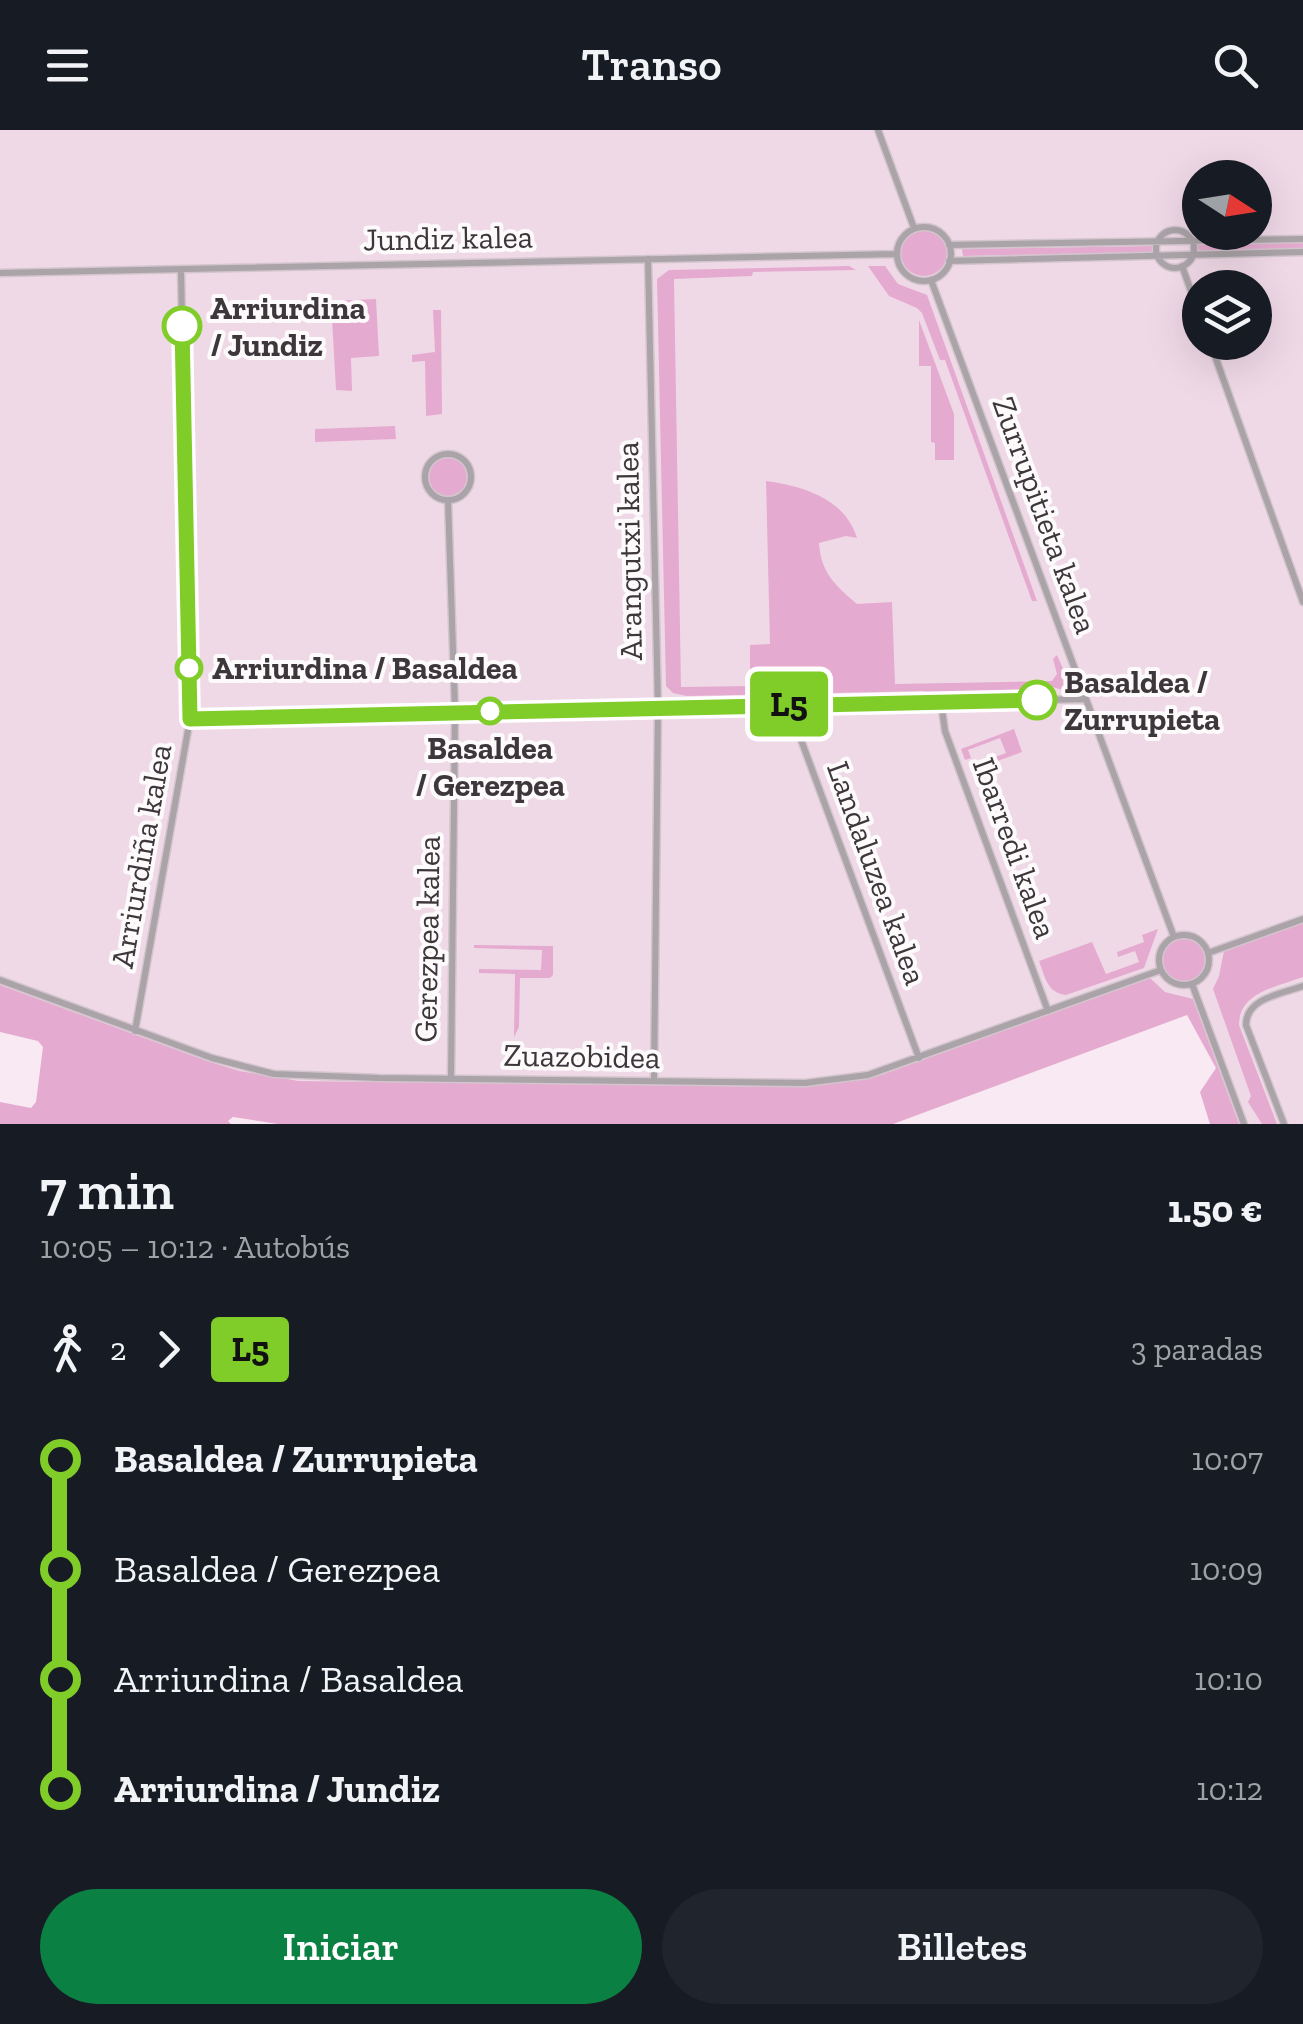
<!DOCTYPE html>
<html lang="es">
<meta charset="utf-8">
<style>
body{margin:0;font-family:"Zilla Slab",serif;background:#20242c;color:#f1f3f6;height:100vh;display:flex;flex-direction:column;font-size:38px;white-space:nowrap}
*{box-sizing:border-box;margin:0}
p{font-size:32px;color:#9ea1a6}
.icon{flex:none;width:55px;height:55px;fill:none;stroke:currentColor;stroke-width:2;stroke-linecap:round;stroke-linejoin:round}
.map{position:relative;height:994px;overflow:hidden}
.details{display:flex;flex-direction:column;background:#171b24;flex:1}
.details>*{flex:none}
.badge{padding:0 20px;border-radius:8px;font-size:35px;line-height:65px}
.needle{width:65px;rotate:102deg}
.controls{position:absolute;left:1182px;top:30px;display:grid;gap:20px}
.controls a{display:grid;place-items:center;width:90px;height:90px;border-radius:50%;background:#171b24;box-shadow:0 10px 40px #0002;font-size:50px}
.map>.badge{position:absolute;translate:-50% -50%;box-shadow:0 0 0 5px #fff}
.legs{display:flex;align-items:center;gap:15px;height:110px;padding:0 40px;font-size:32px}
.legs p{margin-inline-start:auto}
.head{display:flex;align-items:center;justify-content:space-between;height:170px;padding:0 40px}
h1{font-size:55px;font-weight:600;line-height:75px}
.button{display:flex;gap:20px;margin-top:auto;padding:20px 40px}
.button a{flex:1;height:115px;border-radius:60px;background:#0b8043;color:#fff;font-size:40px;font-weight:600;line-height:115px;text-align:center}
.button a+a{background:#20242c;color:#f1f3f6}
ul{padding:0 40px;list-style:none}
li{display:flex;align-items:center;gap:35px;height:110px;font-size:38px}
li i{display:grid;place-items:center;width:15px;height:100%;margin:0 12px;background:currentColor}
li i::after{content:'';width:25px;height:25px;margin:-12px;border:8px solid;border-radius:50%;background:#171b24}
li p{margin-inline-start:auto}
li:first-child i{background:linear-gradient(#0000 50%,currentColor 0)}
li:last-child i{background:linear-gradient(currentColor 50%,#0000 0)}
header{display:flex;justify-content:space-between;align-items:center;height:130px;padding:0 40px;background:#171b24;font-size:45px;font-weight:600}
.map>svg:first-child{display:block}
</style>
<header><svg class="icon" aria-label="menu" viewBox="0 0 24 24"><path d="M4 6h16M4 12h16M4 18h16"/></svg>Transo<svg class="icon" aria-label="search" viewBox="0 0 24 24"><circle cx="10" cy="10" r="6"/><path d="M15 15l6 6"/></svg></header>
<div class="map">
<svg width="1303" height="994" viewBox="0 0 1303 994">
<rect width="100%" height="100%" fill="#f9e9f2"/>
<path fill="#f0d9e7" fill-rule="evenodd" d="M0,0H1303V994H1239L1193,870L1165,862L1156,855L881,945L804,957L299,951L240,941L207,931L0,855ZM1200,48H1255V102H1200ZM1200,158H1255V212H1200Z"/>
<path fill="#e5aacf" d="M901 123a23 23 0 1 1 46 0a23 23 0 1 1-46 0Z
M1303,112V119L1197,121L1196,115Z
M1152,116V122L963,126L962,119Z
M849,136L856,140L753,142L752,146L674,149L681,557L750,556V515L770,514L766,351C804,356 845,369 857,408L846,406L819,413C821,443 835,455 857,474L892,472L895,554L1052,551L1057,544L1053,529L1057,525L1069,552L1066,561L1046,555L1043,562L928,565L924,561L687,566L673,563L666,556L657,149L669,140Z
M868,136H885L898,154L927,165L1037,471H1032L945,230H940L922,183L917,178L889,166Z
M376,169L379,226L351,228L352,261L336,260L331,171Z
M433,180H441L442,284L426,286L425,231L412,232V225L435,222Z
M919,190L954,284V330H935V313L931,312V236H919Z
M395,296L396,309L315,312V299Z
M429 347a19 19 0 1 1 38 0a19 19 0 1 1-38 0Z
M1014,599L1022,622L981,637L979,633L1006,623L1000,608L968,620L971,628L965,630L961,619Z
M1303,793V847C1277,857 1239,862 1239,895L1277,994H1262L1248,972L1251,966L1213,859L1219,846L1224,821Z
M1158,799L1144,838L1066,865C1047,863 1045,847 1039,831L1092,812L1106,844L1139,832L1135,821L1118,827L1117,822L1144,812L1142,805Z
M1163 830a21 21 0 1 1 42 0a21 21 0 1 1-42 0Z
M474,815L553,816V845L550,848H520L519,897L514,907L515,844L479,843V839L541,840L542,820L474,818Z
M1150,848L1165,862L1193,869L1239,994H1210L1200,962L1216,938L1187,885L893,994H278L233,987L228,991L231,994H0V972L31,978L36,972L43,917L38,911L0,902V855L207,931L240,941L299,951L804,957L881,945Z"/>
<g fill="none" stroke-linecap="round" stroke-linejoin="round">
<defs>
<path id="minor" d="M878,0L914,98
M897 124a27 27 0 1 1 54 0a27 27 0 1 1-54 0Z
M1156 119a19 19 0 1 1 38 0a19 19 0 1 1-38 0Z
M949,115L1303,109
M648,129L658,577L654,951
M949,131L1303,122
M1182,136L1200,186
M0,143L897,124
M931,150L1174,807
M1210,212L1303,472
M425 347a23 23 0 1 1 46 0a23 23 0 1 1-46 0Z
M448,370L455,581L451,949
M941,572L945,601L1048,881
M793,574L797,599L919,928
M190,589L1086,569
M1159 830a25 25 0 1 1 50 0a25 25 0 1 1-50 0Z
M1208,823L1303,789
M0,850L212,928L274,944L379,948L805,953L868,945L1161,840
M1192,854L1244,994
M135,901L190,589L181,140
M1284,994L1246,895C1246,868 1281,864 1303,856"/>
</defs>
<use href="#minor" stroke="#d3c5cd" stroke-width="9"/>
<use href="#minor" stroke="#aaa3a7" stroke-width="6"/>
</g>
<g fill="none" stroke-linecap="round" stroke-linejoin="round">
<defs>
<path id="line-1" d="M182,196L190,589L1037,570"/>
</defs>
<use href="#line-1" stroke="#fff" stroke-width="22"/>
<use href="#line-1" stroke="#80cc28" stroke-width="15"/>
</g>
<g fill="#fff" stroke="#80cc28" stroke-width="5">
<circle cx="182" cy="196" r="18"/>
<circle cx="189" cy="538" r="12"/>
<circle cx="1037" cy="570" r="18"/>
<circle cx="490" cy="581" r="12"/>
</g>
<g text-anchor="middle" stroke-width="8" stroke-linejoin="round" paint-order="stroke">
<g font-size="32" fill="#3d363a" stroke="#fdfafc">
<text transform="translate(448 108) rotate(-1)" y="11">Jundiz kalea</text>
<text transform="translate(1045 385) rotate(70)" y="11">Zurrupitieta kalea</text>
<text transform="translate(629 421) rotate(-91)" y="11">Arangutxi kalea</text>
<text transform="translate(1015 718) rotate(70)" y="11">Ibarredi kalea</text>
<text transform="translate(141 726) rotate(-80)" y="11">Arriurdiña kalea</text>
<text transform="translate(877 743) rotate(70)" y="11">Landaluzea kalea</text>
<text transform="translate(427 809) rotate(-89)" y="11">Gerezpea kalea</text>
<text transform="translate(582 926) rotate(1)" y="11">Zuazobidea</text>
</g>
<g font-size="32" font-weight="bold" fill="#3d363a" stroke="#fdfafc" text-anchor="start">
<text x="210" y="189">Arriurdina<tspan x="210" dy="37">/ Jundiz</tspan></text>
<text x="212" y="549">Arriurdina / Basaldea</text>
<text x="1064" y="563">Basaldea /<tspan x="1064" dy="37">Zurrupieta</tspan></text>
<text x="490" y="629" text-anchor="middle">Basaldea<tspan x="490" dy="37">/ Gerezpea</tspan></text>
</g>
</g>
</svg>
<div class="controls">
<a><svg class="needle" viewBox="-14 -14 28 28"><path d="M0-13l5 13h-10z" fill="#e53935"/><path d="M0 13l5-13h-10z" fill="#9ea1a6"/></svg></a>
<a><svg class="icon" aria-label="layers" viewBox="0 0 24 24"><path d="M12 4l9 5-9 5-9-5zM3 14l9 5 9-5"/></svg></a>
</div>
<b class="badge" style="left:789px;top:574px;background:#80cc28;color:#111">L5</b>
</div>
<section class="details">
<div class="head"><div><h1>7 min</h1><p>10:05 – 10:12 · Autobús</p></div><b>1.50 €</b></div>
<div class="legs"><svg class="icon" aria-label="walk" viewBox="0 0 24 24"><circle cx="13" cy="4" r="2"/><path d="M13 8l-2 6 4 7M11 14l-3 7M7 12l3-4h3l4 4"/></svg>2<svg class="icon" aria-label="forward" viewBox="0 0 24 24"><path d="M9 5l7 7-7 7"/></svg><b class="badge" style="background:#80cc28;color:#111">L5</b><p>3 paradas</p></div>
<ul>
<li><i style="color:#80cc28"></i><b>Basaldea / Zurrupieta</b><p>10:07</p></li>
<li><i style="color:#80cc28"></i><span>Basaldea / Gerezpea</span><p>10:09</p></li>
<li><i style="color:#80cc28"></i><span>Arriurdina / Basaldea</span><p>10:10</p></li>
<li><i style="color:#80cc28"></i><b>Arriurdina / Jundiz</b><p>10:12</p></li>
</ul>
<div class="button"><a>Iniciar</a><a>Billetes</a></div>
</section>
